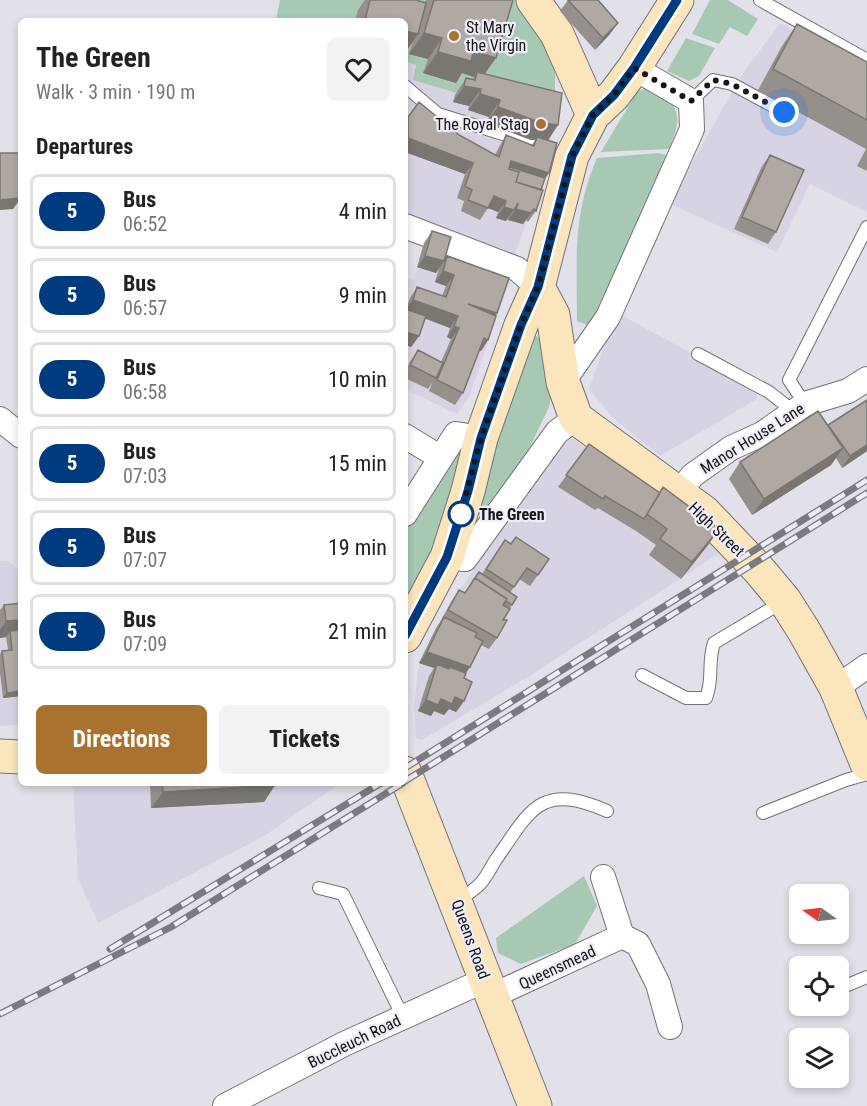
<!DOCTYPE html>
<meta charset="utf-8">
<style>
body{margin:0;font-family:"Roboto Condensed",sans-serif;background:#f2f2f2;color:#222;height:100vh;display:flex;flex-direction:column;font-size:22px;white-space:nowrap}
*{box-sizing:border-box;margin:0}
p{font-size:20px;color:#767676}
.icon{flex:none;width:33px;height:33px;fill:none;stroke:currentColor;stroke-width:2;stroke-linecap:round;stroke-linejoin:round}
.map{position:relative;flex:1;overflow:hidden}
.sheet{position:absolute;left:18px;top:18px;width:390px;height:768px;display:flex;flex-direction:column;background:#fff;border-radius:9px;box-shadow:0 3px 9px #0003}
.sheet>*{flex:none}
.badge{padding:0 12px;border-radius:20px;font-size:21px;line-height:39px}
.needle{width:39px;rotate:284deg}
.controls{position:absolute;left:789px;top:884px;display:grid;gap:12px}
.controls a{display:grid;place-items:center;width:60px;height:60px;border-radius:9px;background:#fff;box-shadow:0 3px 9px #0003;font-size:30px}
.you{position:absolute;width:30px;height:30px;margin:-15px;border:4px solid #fff;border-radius:50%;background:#1a73e8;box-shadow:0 0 0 9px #1a73e833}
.map>.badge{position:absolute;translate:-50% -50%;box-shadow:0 0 0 3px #fff}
h2{padding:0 18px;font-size:22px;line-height:54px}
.round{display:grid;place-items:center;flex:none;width:63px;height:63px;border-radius:9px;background:#f2f2f2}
.summary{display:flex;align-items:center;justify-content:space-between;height:102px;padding:0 18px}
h1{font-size:28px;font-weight:700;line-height:45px}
.button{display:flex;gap:12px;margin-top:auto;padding:12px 18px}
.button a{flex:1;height:69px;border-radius:9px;background:#aa722f;color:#fff;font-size:24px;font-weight:700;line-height:69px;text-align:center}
.button a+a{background:#f2f2f2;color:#222}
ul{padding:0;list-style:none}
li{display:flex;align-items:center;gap:18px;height:75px;margin:0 12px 9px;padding:0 6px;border:3px solid #e0e0e0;border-radius:9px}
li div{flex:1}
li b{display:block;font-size:22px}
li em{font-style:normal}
li .badge{min-width:66px;font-weight:700;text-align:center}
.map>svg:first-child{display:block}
</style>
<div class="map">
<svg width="867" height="1106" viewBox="0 0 867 1106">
<rect width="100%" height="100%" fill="#e2e0e8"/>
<path fill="#d8d3e2" d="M780,23L867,71V212L810,184L777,252L670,204L678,178L685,176L739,79Z
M405,61L416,64L413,80L460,94L555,106L549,159L514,257L405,216Z
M423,247L512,274L469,397L457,414L405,389V278L413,280Z
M619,314L756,388L757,399L660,456L613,418L589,389L603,349Z
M572,438L707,538L721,552L531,675L422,740L416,738L414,708L418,669L445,613L497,534L562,446Z
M0,561H8L21,572V725L0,726Z
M73,783H341L264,836L98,923L78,878Z"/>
<path fill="#a7c9b4" d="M280,0H522L555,64V106L460,94L413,80L416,65L405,61V21H276Z
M710,0H728L758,19L747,36L730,27L719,44L692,34Z
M686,38L715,48L699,76L689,81L667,71Z
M649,86C681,105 683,116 669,149L601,152L637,92Z
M658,153L667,155L590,326L577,321C577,261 572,215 597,158Z
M534,334L541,340L552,392L549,407L528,451L486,518L473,512Z
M455,447L461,448C452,501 433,557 405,602V521Z
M584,876L597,906L575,944L521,964L498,953L496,938Z"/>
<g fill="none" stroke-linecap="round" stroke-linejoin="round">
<defs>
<path id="lane" d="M760,0L867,60
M405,86L438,114L548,148
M691,101L713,80L732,84L784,112
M698,354L769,392L793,411
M805,404L789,380L867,227
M642,675L686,698H706C714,678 707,664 714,643L784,601
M763,813L846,780L867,774
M319,888L343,894L403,1017
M457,901C465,896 473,891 480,884C486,878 490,869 495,861C531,809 540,782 607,811
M838,989L867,977"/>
<path id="street" d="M405,226L517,269L538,287
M563,382L608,317L692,129L691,101L634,68
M0,419L21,436
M405,436L441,458
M678,493L693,475L731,448L762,434L805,404L848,391L867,379
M405,514L456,434L481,438
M447,557L465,559L557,432L576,418
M836,688L867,666
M603,877L622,936L638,944L658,984L670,1027
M492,996L622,936
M225,1106L344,1044L485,980"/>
<path id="secondary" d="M533,0L557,34L593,115
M538,287L553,315L563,382L576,418L704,512L760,571L785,601L804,631L836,688L867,764
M405,636L447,557L468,491L481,438L521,325L538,287L572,156L593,115L614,95L634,68L677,0
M0,756L21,757
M405,773L535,1106"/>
</defs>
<use href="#lane" stroke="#747178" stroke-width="14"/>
<use href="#street" stroke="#747178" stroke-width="26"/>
<use href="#secondary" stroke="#747178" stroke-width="35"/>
<use href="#lane" stroke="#fff" stroke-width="12"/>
<use href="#street" stroke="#fff" stroke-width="24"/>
<use href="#secondary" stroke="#fae5bd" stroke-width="33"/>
<defs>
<path id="rail" d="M405,768L867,480
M405,781L867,493
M110,949L381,783
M0,1014L171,927L403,783"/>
</defs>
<use href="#rail" stroke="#7c7a80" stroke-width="7"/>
<use href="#rail" stroke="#efedf5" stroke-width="4.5" stroke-dasharray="14" stroke-linecap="butt"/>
</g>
<path fill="#96908c" d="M365,0H416L425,2L426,0H513L485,74L548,141L549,173L545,178L536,211L528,222L526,220L523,224L508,220L509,217L506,221L496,218L498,212L488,208L480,220L461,211L464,201L457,198L465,174L405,152V121L419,102L459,135L495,155L499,147L506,135L532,145L535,140H531L486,123L489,117L468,110L469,106L453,102L455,95L466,78L472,79L474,77L462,73L456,83L423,73L428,59L409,54L413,42L405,53V21H355L358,10Z
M568,0L610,34L595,50L560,11Z
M797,24L867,62V171L857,166L866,149L758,90L782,46Z
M770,155L776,232L768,244L734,229L762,166Z
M432,231L444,260L447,256L497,313L488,340L481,351L480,350L463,393L455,405L429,391L432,383L428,389L405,378V372L410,362L418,350L441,362L451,339L447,337L450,328L425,318L419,336L411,347L406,309L410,298L417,287L442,296L446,286L435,282L439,268L436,273L417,267L424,243Z
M867,400V451L842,468L836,458L831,465L752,515L729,479L740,462L828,425Z
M589,444L660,493L719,529L708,545L681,579L649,555L656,545L636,531L598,508L595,510L558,487Z
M505,540L511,544L549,559L530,586L519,579L510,593L517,597L503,620L497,638L489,649L481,645L470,667L466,673L464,678V701L456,712L449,709L444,715L434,711L431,716L418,711L429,676L434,668L419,663L436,628L440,622L451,602L459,590L465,593L482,574Z
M21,603V696L3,698L0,673V654L2,651L8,650L6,637L0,638V610L4,605Z
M150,783H275V785L264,802L151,808Z"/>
<path fill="#7a7672" d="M618,23L610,34L595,50L603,38Z
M405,31L418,34L405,53Z
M424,33L442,38L428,59L409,54Z
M474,51L496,58L481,79L477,72L474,77L462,73L456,83L423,73L438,52Z
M464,86L481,89L469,106L453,102Z
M480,94L500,100L489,117L468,110Z
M498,107L558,125L547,142L537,137L535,140H531L486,123Z
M408,138L473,163L465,174L405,152V143Z
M511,161L549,173L541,184L506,173Z
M494,196L506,201L498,212L486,207Z
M21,198L13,209L0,210V200Z
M504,207L514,210L506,221L496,218Z
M516,209H534L523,224L508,220Z
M425,256L444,261L436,273L417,267Z
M443,271L454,275L446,286L435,282Z
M413,300L458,316L450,328L405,311Z
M468,304L497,313L489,325Z
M454,326L459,328L451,339L447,337Z
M405,332L419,336L411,347L405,345Z
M484,338L488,340L481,351L476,349Z
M867,445V451L842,468L850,456Z
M843,448L831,465L752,515L764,499Z
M719,529L708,545L681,579L692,562Z
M21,620V636L10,631L6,637L0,638V630L6,621Z
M427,652L470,667L462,678L450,667L446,672L437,664L434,668L419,663Z
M21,691V696L3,698L7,693Z
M455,697L464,701L456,712L449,709L444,715L434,711L431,716L418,711L426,700L441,699Z
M275,785L264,802L151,808L163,792Z"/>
<path fill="#afa8a3" stroke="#7a7672" stroke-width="1.5" d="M370,0H416L426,3L418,34L405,31V21H368L365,20Z
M434,0H513L496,58L474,51L471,61L438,52L442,38L424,33Z
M568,0H598L618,23L603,38Z
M797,24L867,62V120L773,69Z
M477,72L562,93L558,125L542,123L498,107L500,100L480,94L481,89L464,86L466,78L475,80Z
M419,102L459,135L499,157L506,135L534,146L537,137L557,143L549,173L511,161L509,169L519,172L516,182L543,190L536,211L534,209L531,213L516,209L518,203L514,210L504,207L506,201L494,196L488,208L468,200L472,190L465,186L473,163L408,138V117Z
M0,153H21V198L0,200Z
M770,155L804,170L776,232L742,217Z
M510,167L545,178L541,190L516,182L519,172L509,169Z
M432,231L451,237L444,261L425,256Z
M447,256L509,278L497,313L468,304L496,316L488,340L484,338L463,393L437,380L459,328L454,326L458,316L413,300L417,287L446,297L454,275L443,271Z
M405,309L426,316L419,336L405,332Z
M418,350L443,363L436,378L410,365Z
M867,400V445L850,456L828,425Z
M818,411L843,448L764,499L740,462Z
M589,444L660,493L644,519L605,496L603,499L566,475Z
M663,487L719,529L692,562L660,539L667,529L647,514Z
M516,537L549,559L538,575L527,568L514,587L486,569L505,540L511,544Z
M479,572L517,597L512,605L506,601L507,599L475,578L472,582Z
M475,578L507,599L503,605L510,609L503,620H507L497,638L448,610L459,590L465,593Z
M21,603V620L6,621L4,605Z
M444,617L477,633L475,637L483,641L470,667L427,652Z
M21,630V691L7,693L2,651L12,650L10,631Z
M437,664L449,669L450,667L466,673L464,678L472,682L464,701L455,697L452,704L441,699L438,705L426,700Z
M162,783H275V785L163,792Z"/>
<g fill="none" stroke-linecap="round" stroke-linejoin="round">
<defs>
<path id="line" d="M405,636L447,557L468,491L481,438L521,325L538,287L572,156L593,115L614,95L634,68L677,0"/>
</defs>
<use href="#line" stroke="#fff" stroke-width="14"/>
<use href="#line" stroke="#003b80" stroke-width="9"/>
<path stroke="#151417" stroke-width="6" stroke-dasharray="0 10.8" d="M461,514L481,438L521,325L538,287L572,156L593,115L614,95L634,68L691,101L713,80L732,84L784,112"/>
</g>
<g fill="#aa722f" stroke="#efedf5" stroke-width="2">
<circle cx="454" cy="36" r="6"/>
<circle cx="541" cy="124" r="6"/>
</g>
<circle fill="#fff" stroke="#003b80" stroke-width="3" cx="461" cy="514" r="12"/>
<g text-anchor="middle" stroke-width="4.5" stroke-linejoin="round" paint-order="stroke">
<g font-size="16" fill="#151417" stroke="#efedf5" text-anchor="start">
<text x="466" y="33">St Mary<tspan x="466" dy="18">the Virgin</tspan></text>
<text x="529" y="130" text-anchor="end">The Royal Stag</text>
</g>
<g font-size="16" fill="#151417" stroke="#efedf5">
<text transform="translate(752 438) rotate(-32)" y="6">Manor House Lane</text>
<text transform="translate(717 529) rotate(44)" y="6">High Street</text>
<text transform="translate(471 939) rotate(70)" y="6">Queens Road</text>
<text transform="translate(557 967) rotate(-25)" y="6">Queensmead</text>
<text transform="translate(354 1041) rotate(-26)" y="6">Buccleuch Road</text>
</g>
<g font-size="16" font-weight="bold" fill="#151417" stroke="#efedf5" text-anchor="start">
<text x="479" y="520">The Green</text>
</g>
</g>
</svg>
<div class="controls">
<a><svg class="needle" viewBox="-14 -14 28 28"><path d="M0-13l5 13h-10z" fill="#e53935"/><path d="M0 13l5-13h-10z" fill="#767676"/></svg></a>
<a><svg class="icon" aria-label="locate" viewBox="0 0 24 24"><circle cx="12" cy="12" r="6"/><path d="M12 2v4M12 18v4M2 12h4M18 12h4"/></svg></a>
<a><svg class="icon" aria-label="layers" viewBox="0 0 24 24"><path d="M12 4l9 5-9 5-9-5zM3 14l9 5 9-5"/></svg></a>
</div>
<div class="you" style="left:784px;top:112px"></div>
<section class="sheet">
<div class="summary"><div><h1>The Green</h1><p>Walk · 3 min · 190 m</p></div><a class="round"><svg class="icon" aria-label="heart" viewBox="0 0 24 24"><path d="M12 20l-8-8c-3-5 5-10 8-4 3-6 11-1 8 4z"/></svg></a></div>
<h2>Departures</h2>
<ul>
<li><span class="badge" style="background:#003b80;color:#fff">5</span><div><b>Bus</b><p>06:52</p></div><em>4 min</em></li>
<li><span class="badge" style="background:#003b80;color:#fff">5</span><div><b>Bus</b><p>06:57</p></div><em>9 min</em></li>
<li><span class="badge" style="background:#003b80;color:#fff">5</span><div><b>Bus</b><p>06:58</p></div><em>10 min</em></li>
<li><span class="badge" style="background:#003b80;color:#fff">5</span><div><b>Bus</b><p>07:03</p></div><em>15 min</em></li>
<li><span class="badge" style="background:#003b80;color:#fff">5</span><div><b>Bus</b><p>07:07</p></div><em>19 min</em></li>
<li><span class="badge" style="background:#003b80;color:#fff">5</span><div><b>Bus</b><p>07:09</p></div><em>21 min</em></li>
</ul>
<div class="button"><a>Directions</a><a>Tickets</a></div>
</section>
</div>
